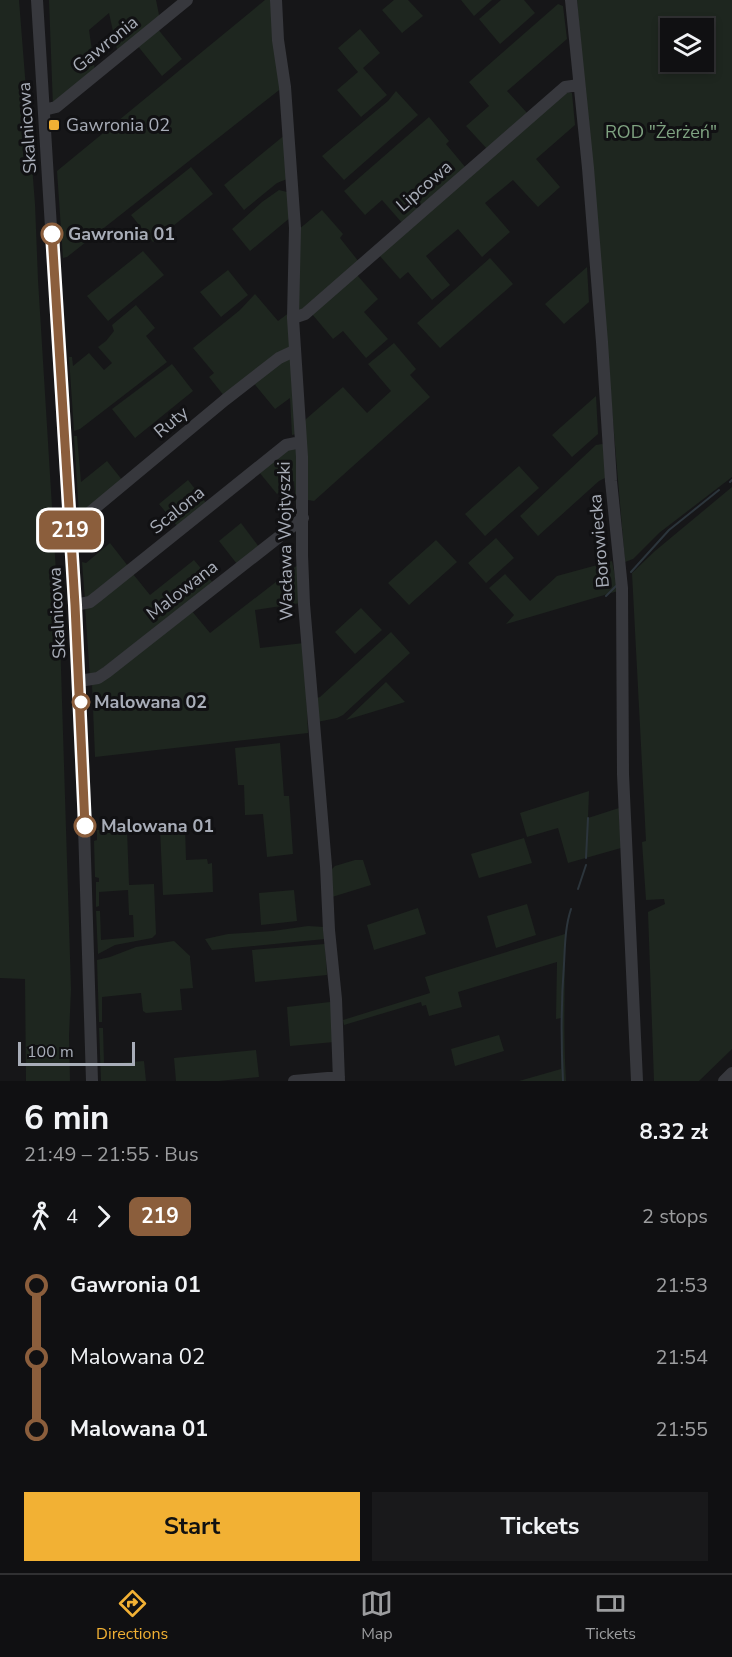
<!DOCTYPE html>
<meta charset="utf-8">
<style>
body{margin:0;font-family:"Nunito Sans",sans-serif;background:#19191b;color:#f1f3f6;height:100vh;display:flex;flex-direction:column;font-size:22px;white-space:nowrap}
*{box-sizing:border-box;margin:0}
p{font-size:20px;color:#9c9d9f}
.icon{flex:none;width:33px;height:33px;fill:none;stroke:currentColor;stroke-width:2;stroke-linecap:round;stroke-linejoin:round}
.map{position:relative;height:1081px;overflow:hidden}
.drawer{display:flex;flex-direction:column;background:#101012;flex:1}
.drawer>*{flex:none}
.badge{padding:0 12px;border-radius:9px;font-size:21px;line-height:39px}
.fabs{position:absolute;left:660px;top:18px;display:grid;gap:12px}
.fabs a{display:grid;place-items:center;width:54px;height:54px;border-radius:0px;background:#101012;box-shadow:0 3px 9px #0003,0 0 0 2px #303032;font-size:30px}
.scale{position:absolute;left:18px;bottom:15px;width:117px;box-sizing:border-box;padding-left:6px;border:3px solid #a8adb8;border-top:0;font-size:16px;line-height:21px;white-space:nowrap;color:#a8adb8;-webkit-text-stroke:4px #111113;paint-order:stroke}
.map>.badge{position:absolute;translate:-50% -50%;box-shadow:0 0 0 3px #fff}
.legs{display:flex;align-items:center;gap:9px;height:66px;padding:0 24px;font-size:20px}
.legs p{margin-inline-start:auto}
.headline{display:flex;align-items:center;justify-content:space-between;height:102px;padding:0 24px}
h1{font-size:33px;font-weight:700;line-height:45px}
.cta{display:flex;gap:12px;margin-top:auto;padding:12px 24px}
.cta a{flex:1;height:69px;border-radius:0px;background:#f2b134;color:#111;font-size:24px;font-weight:700;line-height:69px;text-align:center}
.cta a+a{background:#19191b;color:#f1f3f6}
ul{padding:0 24px;list-style:none}
li{display:flex;align-items:center;gap:21px;height:72px;font-size:22px}
li i{display:grid;place-items:center;width:9px;height:100%;margin:0 8px;background:currentColor}
li i::after{content:'';width:15px;height:15px;margin:-8px;border:4px solid;border-radius:50%;background:#101012}
li p{margin-inline-start:auto}
li:first-child i{background:linear-gradient(#0000 50%,currentColor 0)}
li:last-child i{background:linear-gradient(currentColor 50%,#0000 0)}
.menu{display:flex;justify-content:space-around;align-items:center;height:84px;border-top:2px solid #303032;background:#101012;font-size:16px;color:#9c9d9f}
.menu a{display:grid;justify-items:center;gap:3px}
.menu .active{color:#f2b134}
.map>svg:first-child{display:block}
</style>
<div class="map">
<svg width="732" height="1081" viewBox="0 0 732 1081">
<rect width="100%" height="100%" fill="#161618"/>
<path fill="#1e261f" fill-rule="evenodd" d="M0,0H19L35,204L38,280L60,637L71,989L69,1036L70,1081H26L25,979L0,978Z
M49,0H156L160,20L118,54L109,13L89,30L95,71L53,107Z
M265,0H273L283,87L67,257L63,258L57,171Z
M394,0H408L423,16L402,33L382,10Z
M461,0H492L474,16Z
M501,0H524L535,13L500,44L479,19Z
M577,0H732V477L659,533L633,559L625,562ZM670,28H704V62H670Z
M558,4L563,6L567,39L507,91L528,114L488,150L466,126L489,106L469,82Z
M157,28L182,59L162,76L137,45Z
M360,29L380,53L363,68L387,95L361,117L337,90L358,72L338,48Z
M396,91L418,115L344,180L322,156L388,101Z
M566,92L572,93L575,125L536,159L560,187L538,207L513,180L485,203L510,232L482,257L458,229L426,256L450,285L432,300L408,272L400,279L379,255Z
M429,117L449,141L446,144L466,168L403,224L382,200L365,215L344,191Z
M286,134L287,179L277,183L244,210L224,185Z
M191,167L213,194L153,242L131,215Z
M279,190L287,192L291,217L250,251L232,229L262,202Z
M322,210L343,234L340,238L359,262L304,309L296,310L298,230Z
M143,251L164,275L108,321L87,296Z
M490,258L513,284L440,348L417,323Z
M587,267L589,302L564,324L545,304Z
M228,270L248,295L221,317L200,292Z
M357,275L378,299L364,312L388,339L366,358L343,331L333,339L312,314Z
M255,294L278,321L290,312L291,346L225,397L209,377L214,373L193,348L240,310Z
M136,305L155,328L146,336L167,362L80,429L74,431L69,357H72L73,366L89,353L104,370L112,363L98,347L106,341L114,331L112,325Z
M394,343L416,369L410,375L430,397L314,501L308,500L306,494L303,426L306,419L343,387L367,413L391,391L368,364Z
M284,359L290,360L293,365L297,434L292,435L290,398L275,409L252,381Z
M172,364L193,391L135,438L112,409Z
M596,396L598,434L572,457L552,435Z
M74,436H77L81,482L107,461L123,481L79,514Z
M602,444L605,445V478L599,481L538,536L520,516L596,445Z
M290,447L299,451L297,518L294,481L277,494L259,472Z
M519,466L539,488L485,536L465,514Z
M188,480L207,504L178,527L159,504Z
M732,487V1049L699,1081H654L648,912L665,904L664,899L646,900L642,842L646,841L632,573L655,551Z
M241,523L259,547L237,564L219,541Z
M496,538L514,558L486,583L468,563Z
M436,540L457,562L409,605L388,583Z
M110,543L128,566L85,600L82,562L86,563Z
M194,560L213,583L90,678L85,607L133,574L150,595Z
M612,561L618,591L506,624L514,615L489,588L505,574L530,601L557,576Z
M299,564L301,603L255,610L260,648L304,643L308,733L95,757L92,684L191,610L210,633Z
M361,608L382,630L355,654L335,632Z
M391,632L410,653L343,715L337,718L317,722L314,699L320,697Z
M386,682L405,702L346,720Z
M280,743L284,796H289L293,854L267,857L263,814L245,815L244,785H238L235,748Z
M589,791L588,818L619,808L621,848L568,863L558,828L527,837L520,813Z
M185,826L186,860L207,859L208,864L212,863L213,892L163,895L160,828Z
M127,829L129,885L154,884L156,934L152,938L115,945L98,954L96,911H100L101,940L134,937L133,915H129L128,890L99,892V906L96,907V882H99V878L95,877L94,841L97,840V830Z
M524,838L532,863L479,878L471,854Z
M355,860H363L371,885L332,897L330,871L335,866Z
M294,890L297,921L261,925L259,893Z
M527,904L536,935L496,948L487,916Z
M418,908L426,934L374,950L367,925Z
M308,926L324,927L325,939L212,950L205,939L228,934L273,931Z
M565,934C565,983 563,1032 566,1081H519L561,1069V1018L556,1019L557,962L458,992L462,1007L429,1016L426,1005L422,1006L421,1002L344,1025L343,1020L430,993L425,977Z
M174,941L190,956V958L193,988L180,989L182,1010L146,1013L143,1011L141,993L102,997V1022H99L97,960L110,957L136,947Z
M325,944L327,975L255,982L252,950Z
M330,1002L332,1004L334,1042L290,1046L287,1007Z
M99,1028H103L104,1064L144,1061L146,1081H101Z
M499,1035L504,1051L455,1066L451,1049Z
M256,1050L259,1077L219,1081H176L174,1058Z"/>
<g fill="none" stroke-linecap="round" stroke-linejoin="round">
<path stroke="#2c353c" stroke-width="2" d="M730,482L732,480
M631,572L669,530L719,490
M606,596L616,586
M586,858L588,818
M578,889L586,865
M563,1081C561,1042 561,1003 564,964C565,946 565,927 571,909"/>
<path stroke="#37383d" stroke-width="12" d="M37,0L80,699L92,1081
M276,0L278,40L285,87L295,228L293,318L302,457V555L304,604L326,866L329,930L336,999L339,1081
M571,0L588,168L602,342L611,481L622,588L623,774L637,1081
M44,110L56,107L187,0
M293,318L305,314L565,87L579,85
M70,517L83,516L89,513L225,400L279,358L294,351
M75,605L90,602L99,595L286,445L301,442
M79,681L98,678L107,672L303,518
M294,1081L339,1077
M724,1081L732,1073"/>
</g>
<g fill="none" stroke-linecap="round" stroke-linejoin="round">
<defs>
<path id="line-1" d="M52,234L75,605L85,826"/>
</defs>
<use href="#line-1" stroke="#fff" stroke-width="14"/>
<use href="#line-1" stroke="#8b5e3c" stroke-width="9"/>
</g>
<rect fill="#f2b134" stroke="#111113" stroke-width="2" x="48" y="119" width="12" height="12" rx="3"/>
<g fill="#fff" stroke="#8b5e3c" stroke-width="3">
<circle cx="52" cy="234" r="10"/>
<circle cx="81" cy="702" r="8"/>
<circle cx="85" cy="826" r="10"/>
</g>
<g text-anchor="middle" stroke-width="6" stroke-linejoin="round" paint-order="stroke">
<g font-size="18" fill="#a8adb8" stroke="#111113">
<text transform="translate(105 44) rotate(-39)" y="6">Gawronia</text>
<text transform="translate(27 128) rotate(-94)" y="6">Skalnicowa</text>
<text transform="translate(424 186) rotate(-41)" y="6">Lipcowa</text>
<text transform="translate(171 422) rotate(-40)" y="6">Ruty</text>
<text transform="translate(177 510) rotate(-39)" y="6">Scalona</text>
<text transform="translate(285 541) rotate(-91)" y="6">Wacława Wojtyszki</text>
<text transform="translate(599 541) rotate(-95)" y="6">Borowiecka</text>
<text transform="translate(182 590) rotate(-38)" y="6">Malowana</text>
<text transform="translate(57 613) rotate(-93)" y="6">Skalnicowa</text>
</g>
<g font-size="18" fill="#a8adb8" stroke="#111113" text-anchor="start">
<text x="66" y="131">Gawronia 02</text>
</g>
<g font-size="18" fill="#7fa381" stroke="#111113">
<text x="661" y="138">ROD "Żerżeń"</text>
</g>
<g font-size="18" font-weight="bold" fill="#a8adb8" stroke="#111113" text-anchor="start">
<text x="68" y="240">Gawronia 01</text>
<text x="94" y="708">Malowana 02</text>
<text x="101" y="832">Malowana 01</text>
</g>
</g>
</svg>
<div class="fabs">
<a><svg class="icon" aria-label="layers" viewBox="0 0 24 24"><path d="M12 4l9 5-9 5-9-5zM3 14l9 5 9-5"/></svg></a>
</div>
<div class="scale">100 m</div>
<b class="badge" style="left:70px;top:530px;background:#8b5e3c;color:#fff">219</b>
</div>
<section class="drawer">
<div class="headline"><div><h1>6 min</h1><p>21:49 – 21:55 · Bus</p></div><b>8.32 zł</b></div>
<div class="legs"><svg class="icon" aria-label="walk" viewBox="0 0 24 24"><circle cx="13" cy="4" r="2"/><path d="M13 8l-2 6 4 7M11 14l-3 7M7 12l3-4h3l4 4"/></svg>4<svg class="icon" aria-label="forward" viewBox="0 0 24 24"><path d="M9 5l7 7-7 7"/></svg><b class="badge" style="background:#8b5e3c;color:#fff">219</b><p>2 stops</p></div>
<ul>
<li><i style="color:#8b5e3c"></i><b>Gawronia 01</b><p>21:53</p></li>
<li><i style="color:#8b5e3c"></i><span>Malowana 02</span><p>21:54</p></li>
<li><i style="color:#8b5e3c"></i><b>Malowana 01</b><p>21:55</p></li>
</ul>
<div class="cta"><a>Start</a><a>Tickets</a></div>
</section>
<nav class="menu">
<a class="active"><svg class="icon" aria-label="directions" viewBox="0 0 24 24"><path d="M12 3l9 9-9 9-9-9zM9 14v-3h6M13 9l2 2-2 2"/></svg>Directions</a>
<a><svg class="icon" aria-label="map" viewBox="0 0 24 24"><path d="M3 6l6-2 6 2 6-2v14l-6 2-6-2-6 2zM9 4v14M15 6v14"/></svg>Map</a>
<a><svg class="icon" aria-label="tickets" viewBox="0 0 24 24"><path d="M3 7h18v10H3zM15 7v10"/></svg>Tickets</a>
</nav>
